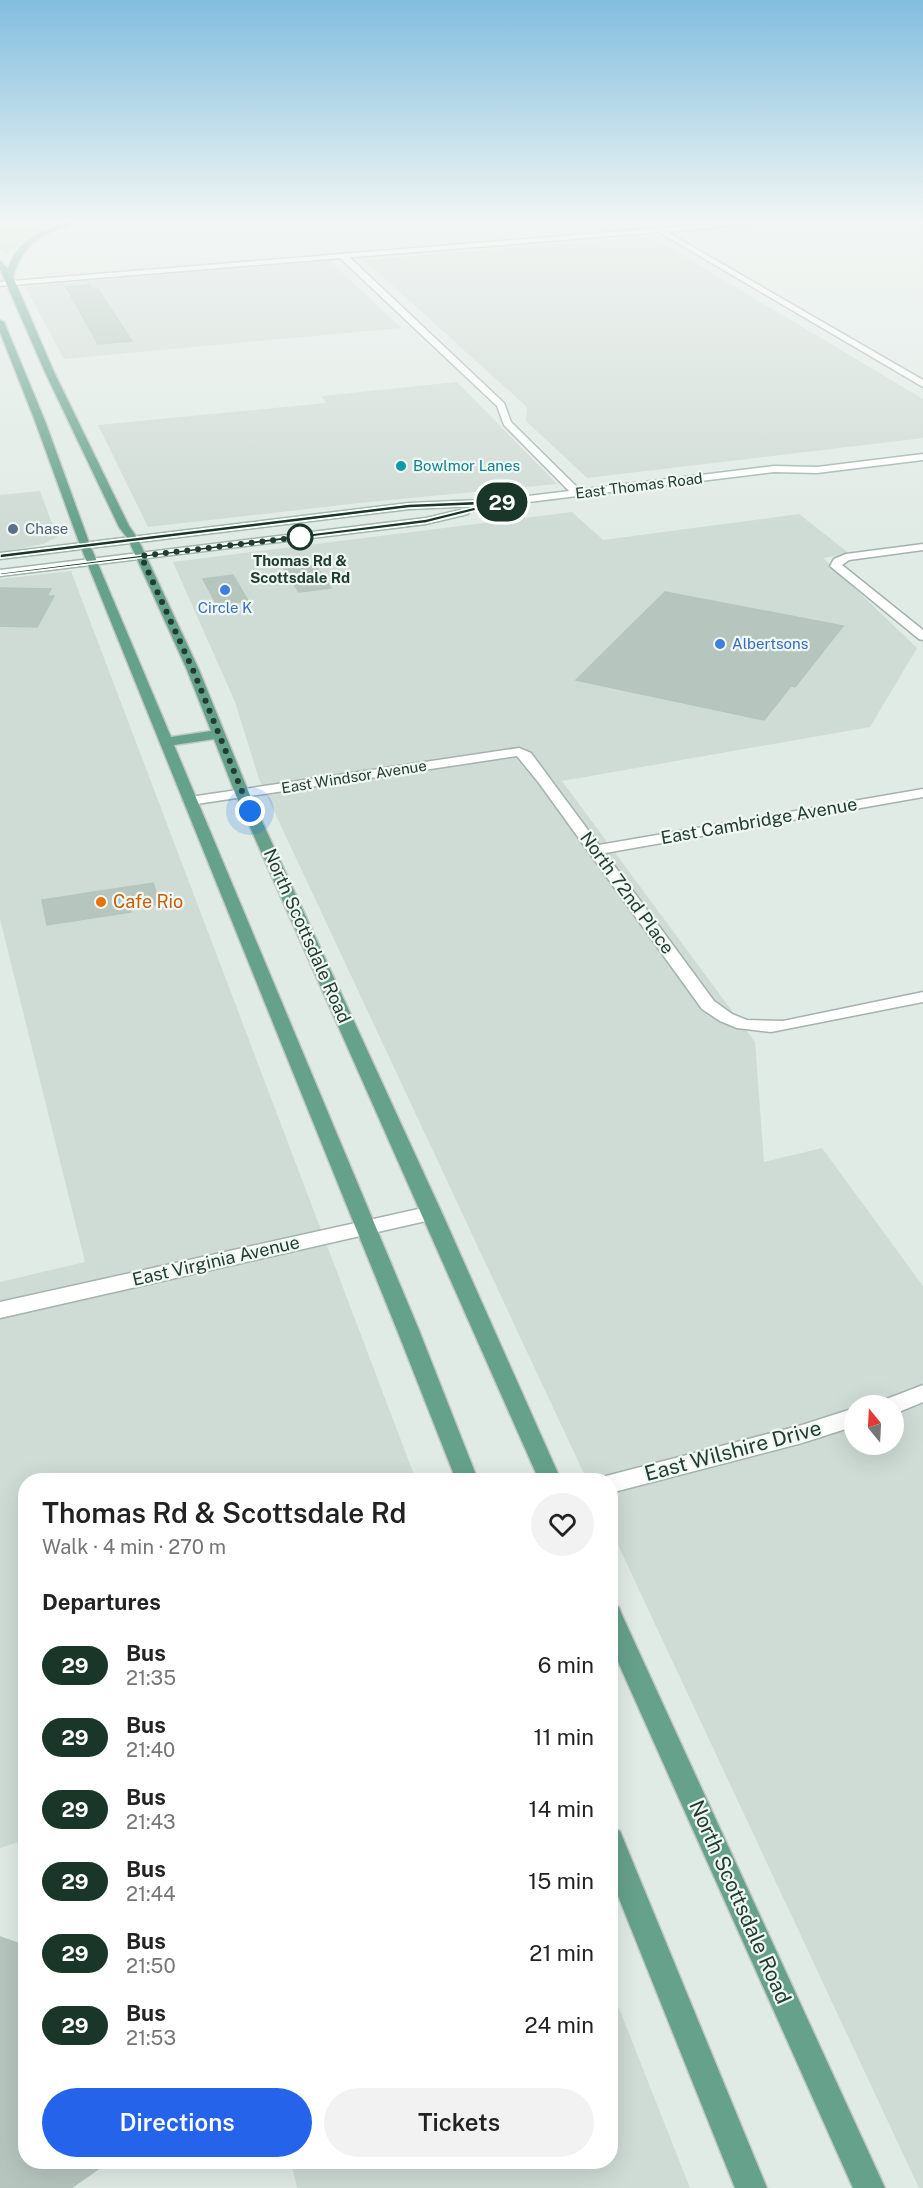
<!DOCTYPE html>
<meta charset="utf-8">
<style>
body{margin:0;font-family:"Public Sans",sans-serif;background:#f2f2f2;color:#222;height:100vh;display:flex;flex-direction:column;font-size:22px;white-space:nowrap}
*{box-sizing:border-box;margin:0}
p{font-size:20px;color:#767676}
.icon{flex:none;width:33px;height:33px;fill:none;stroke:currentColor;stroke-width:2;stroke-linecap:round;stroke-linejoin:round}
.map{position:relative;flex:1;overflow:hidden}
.details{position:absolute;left:18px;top:1473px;width:600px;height:696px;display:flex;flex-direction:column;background:#fff;border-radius:24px;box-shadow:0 6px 24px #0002}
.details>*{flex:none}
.badge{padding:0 12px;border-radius:20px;font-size:21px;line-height:39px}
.needle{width:39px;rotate:342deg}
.tools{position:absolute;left:844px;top:1395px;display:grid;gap:12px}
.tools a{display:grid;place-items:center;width:60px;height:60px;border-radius:50%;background:#fff;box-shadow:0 6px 24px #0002;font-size:30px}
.you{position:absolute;width:30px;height:30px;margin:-15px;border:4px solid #fff;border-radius:50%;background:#1a73e8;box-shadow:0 0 0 9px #1a73e833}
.map>.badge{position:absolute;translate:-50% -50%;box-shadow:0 0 0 3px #fff}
h2{padding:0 24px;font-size:22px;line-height:54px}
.round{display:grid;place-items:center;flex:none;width:63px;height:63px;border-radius:32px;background:#f2f2f2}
.summary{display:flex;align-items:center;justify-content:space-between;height:102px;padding:0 24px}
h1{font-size:28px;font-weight:600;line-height:45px}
.button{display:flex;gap:12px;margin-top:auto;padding:12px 24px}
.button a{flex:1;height:69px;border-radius:36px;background:#2563eb;color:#fff;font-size:24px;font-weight:600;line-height:69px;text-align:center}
.button a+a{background:#f2f2f2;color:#222}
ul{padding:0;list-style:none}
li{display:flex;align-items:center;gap:18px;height:72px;padding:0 24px}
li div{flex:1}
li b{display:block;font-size:22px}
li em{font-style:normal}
li .badge{min-width:66px;font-weight:700;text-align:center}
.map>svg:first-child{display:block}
</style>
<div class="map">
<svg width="923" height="2188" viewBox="0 0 923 2188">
<rect width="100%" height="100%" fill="#e1ebe6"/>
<path fill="#cfdbd5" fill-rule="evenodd" d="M650,236L923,399V438L587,478L526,421L527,407L364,260Z
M330,261L401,328L64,359L25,286Z
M457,382L557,484L369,502L148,527L98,425L326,403L322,396Z
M40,491L57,537L43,544L0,552V495Z
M572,512L603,540L799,514L850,554L823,558L917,648L870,727L562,781L755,1042L764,1162L822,1148L923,1286V2188H919L611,1530L610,1480H587L259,779L235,702L173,562ZM855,1406H894V1444H855Z
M71,571L416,1480H26L25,1840L0,1848V1282L85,1262L0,919V579Z
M611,1988L690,2188H297L291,2162H610Z"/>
<path fill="#baddc0" d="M0,221H66L28,237L6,254L0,248Z"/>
<path fill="#b6c6bf" stroke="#b3c5bc" stroke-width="1.5" d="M89,285L92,289H98L132,341L98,344L66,287Z
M315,565L331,588L299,592L284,569Z
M233,575L248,601L217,605L203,579Z
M0,588L51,589L47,596H54L37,627L0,626Z
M665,592L843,626L795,687L791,686L764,720L576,680Z
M153,883L160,904L130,908L131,912L47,925L42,900Z
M0,1937L26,1946V2162H108L71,2188H0Z"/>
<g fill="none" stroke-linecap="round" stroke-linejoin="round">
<defs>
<path id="minor" d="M340,254H346L504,403L511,422L581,491V495H573L504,425L497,406L340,258Z
M923,544V550L849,560L842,565L923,630V640L919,639L830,566L834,559L846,554Z
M519,748L531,753L599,845L923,789V797L605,853L714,1001L732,1014L747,1020L783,1021L923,992V1002L771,1032L737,1028L720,1021L702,1009L539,783L517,756L190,805L183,801L190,797Z
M432,1206L439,1208L442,1213L439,1218L0,1318V1302Z
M923,1385V1402L894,1414V1406H881L884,1400Z
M855,1408V1426L802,1443L610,1493V1480H600L602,1477L610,1475L802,1425Z"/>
<path id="tertiary" d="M747,221H775L667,232L923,380V387L659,232L0,286V282Z"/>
<path id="secondary" d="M923,454V460L817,473L774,472L504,505L409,509L0,559V553L409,503L504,499L774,466L817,467Z
M464,509L469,512L468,514L426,524L0,576V570L426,518Z"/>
<path id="primary" d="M68,221H78C72,225 64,227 56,230C32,239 20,253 13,277L54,372L129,526L138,539L199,670L249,793L442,1213L561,1480H539L235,793L214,739L174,745L419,1330L478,1480H456L397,1330L80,545L35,421L0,332V320L4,322L45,421L90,545L171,737L211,731L187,670L128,539L119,527L45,372L0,269V261L8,269C17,240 42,230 68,221Z
M610,1605L619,1607L622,1615L885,2188H853L610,1644Z
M610,1827L620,1831L767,2188H735L610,1876Z"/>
</defs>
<use href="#minor" stroke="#a4b3ad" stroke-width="3"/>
<use href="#tertiary" stroke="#a4b3ad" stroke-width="3"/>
<use href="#secondary" stroke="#9fb7ad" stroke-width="3"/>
<use href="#primary" stroke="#c1c8c6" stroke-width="3"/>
<use href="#minor" fill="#fff" fill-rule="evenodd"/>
<use href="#tertiary" fill="#fff" fill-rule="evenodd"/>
<use href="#secondary" fill="#fff" fill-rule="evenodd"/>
<use href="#primary" fill="#66a18c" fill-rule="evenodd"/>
</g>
<linearGradient id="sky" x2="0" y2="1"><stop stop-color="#82bede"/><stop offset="0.42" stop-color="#f2f6f4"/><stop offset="1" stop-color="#f2f6f4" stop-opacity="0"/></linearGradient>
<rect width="923" height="527" fill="url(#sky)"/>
<path fill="#193628" stroke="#fff" stroke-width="1.5" d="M504,500L506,503L426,523L0,575V573L426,519L483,505L409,508L0,558V554L409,504Z"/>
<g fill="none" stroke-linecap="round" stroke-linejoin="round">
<path stroke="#213c33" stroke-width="6" stroke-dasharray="0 10.8" d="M250,811L193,670L141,556L300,537"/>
</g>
<circle fill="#0f9aa8" stroke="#f1f8f4" stroke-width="2" cx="401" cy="466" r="6"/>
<circle fill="#5c6f8a" stroke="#f1f8f4" stroke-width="2" cx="13" cy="529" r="6"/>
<circle fill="#fff" stroke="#193628" stroke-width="3" cx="300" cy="537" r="12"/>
<g fill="#3f7fe0" stroke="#f1f8f4" stroke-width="2">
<circle cx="225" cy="590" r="6"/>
<circle cx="720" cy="644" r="6"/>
</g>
<circle fill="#e8710a" stroke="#f1f8f4" stroke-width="2" cx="101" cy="902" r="6"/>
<g text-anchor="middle" stroke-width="4.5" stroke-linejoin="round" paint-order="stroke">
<g font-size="15" fill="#0d838f" stroke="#f1f8f4" text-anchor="start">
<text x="413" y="471">Bowlmor Lanes</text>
</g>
<g font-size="15" fill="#213c33" stroke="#f1f8f4">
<text transform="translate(639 486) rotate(-7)" y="5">East Thomas Road</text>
<text transform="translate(354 777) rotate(-9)" y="5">East Windsor Avenue</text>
</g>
<g font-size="15" fill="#4e5e75" stroke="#f1f8f4" text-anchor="start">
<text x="25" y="534">Chase</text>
</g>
<g font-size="15" font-weight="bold" fill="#213c33" stroke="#f1f8f4">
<text x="300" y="566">Thomas Rd &amp;<tspan x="300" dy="17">Scottsdale Rd</tspan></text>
</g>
<g font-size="15" fill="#366cbe" stroke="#f1f8f4">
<text x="225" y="613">Circle K</text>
<text x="732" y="649" text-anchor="start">Albertsons</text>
</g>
<g font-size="18" fill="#213c33" stroke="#f1f8f4">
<text transform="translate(759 821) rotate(-10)" y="6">East Cambridge Avenue</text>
<text transform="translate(627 893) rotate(54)" y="6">North 72nd Place</text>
<text transform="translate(307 936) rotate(66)" y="6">North Scottsdale Road</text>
<text transform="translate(216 1261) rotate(-13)" y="6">East Virginia Avenue</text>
</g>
<g font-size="18" fill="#c56008" stroke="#f1f8f4" text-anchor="start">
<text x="113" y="908">Cafe Rio</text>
</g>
<g font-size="21" fill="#213c33" stroke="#f1f8f4">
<text transform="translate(733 1451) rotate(-15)" y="7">East Wilshire Drive</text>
<text transform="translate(740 1902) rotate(66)" y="7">North Scottsdale Road</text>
</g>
</g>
</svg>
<div class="tools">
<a><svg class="needle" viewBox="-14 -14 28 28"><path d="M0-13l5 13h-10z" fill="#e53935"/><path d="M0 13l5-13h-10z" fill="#767676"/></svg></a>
</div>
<div class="you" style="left:250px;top:811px"></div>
<b class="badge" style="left:502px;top:502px;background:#193628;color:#fff">29</b>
<section class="details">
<div class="summary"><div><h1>Thomas Rd &amp; Scottsdale Rd</h1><p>Walk · 4 min · 270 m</p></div><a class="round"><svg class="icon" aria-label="heart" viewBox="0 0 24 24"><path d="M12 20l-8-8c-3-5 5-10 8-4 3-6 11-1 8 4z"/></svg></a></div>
<h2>Departures</h2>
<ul>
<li><span class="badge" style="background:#193628;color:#fff">29</span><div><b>Bus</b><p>21:35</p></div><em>6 min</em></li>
<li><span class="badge" style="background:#193628;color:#fff">29</span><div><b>Bus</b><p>21:40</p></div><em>11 min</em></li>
<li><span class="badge" style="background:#193628;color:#fff">29</span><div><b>Bus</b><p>21:43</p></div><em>14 min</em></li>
<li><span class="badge" style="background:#193628;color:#fff">29</span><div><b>Bus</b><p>21:44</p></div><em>15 min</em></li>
<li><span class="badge" style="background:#193628;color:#fff">29</span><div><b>Bus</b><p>21:50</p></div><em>21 min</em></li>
<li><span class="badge" style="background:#193628;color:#fff">29</span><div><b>Bus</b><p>21:53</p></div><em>24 min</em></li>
</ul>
<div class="button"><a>Directions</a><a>Tickets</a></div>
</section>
</div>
